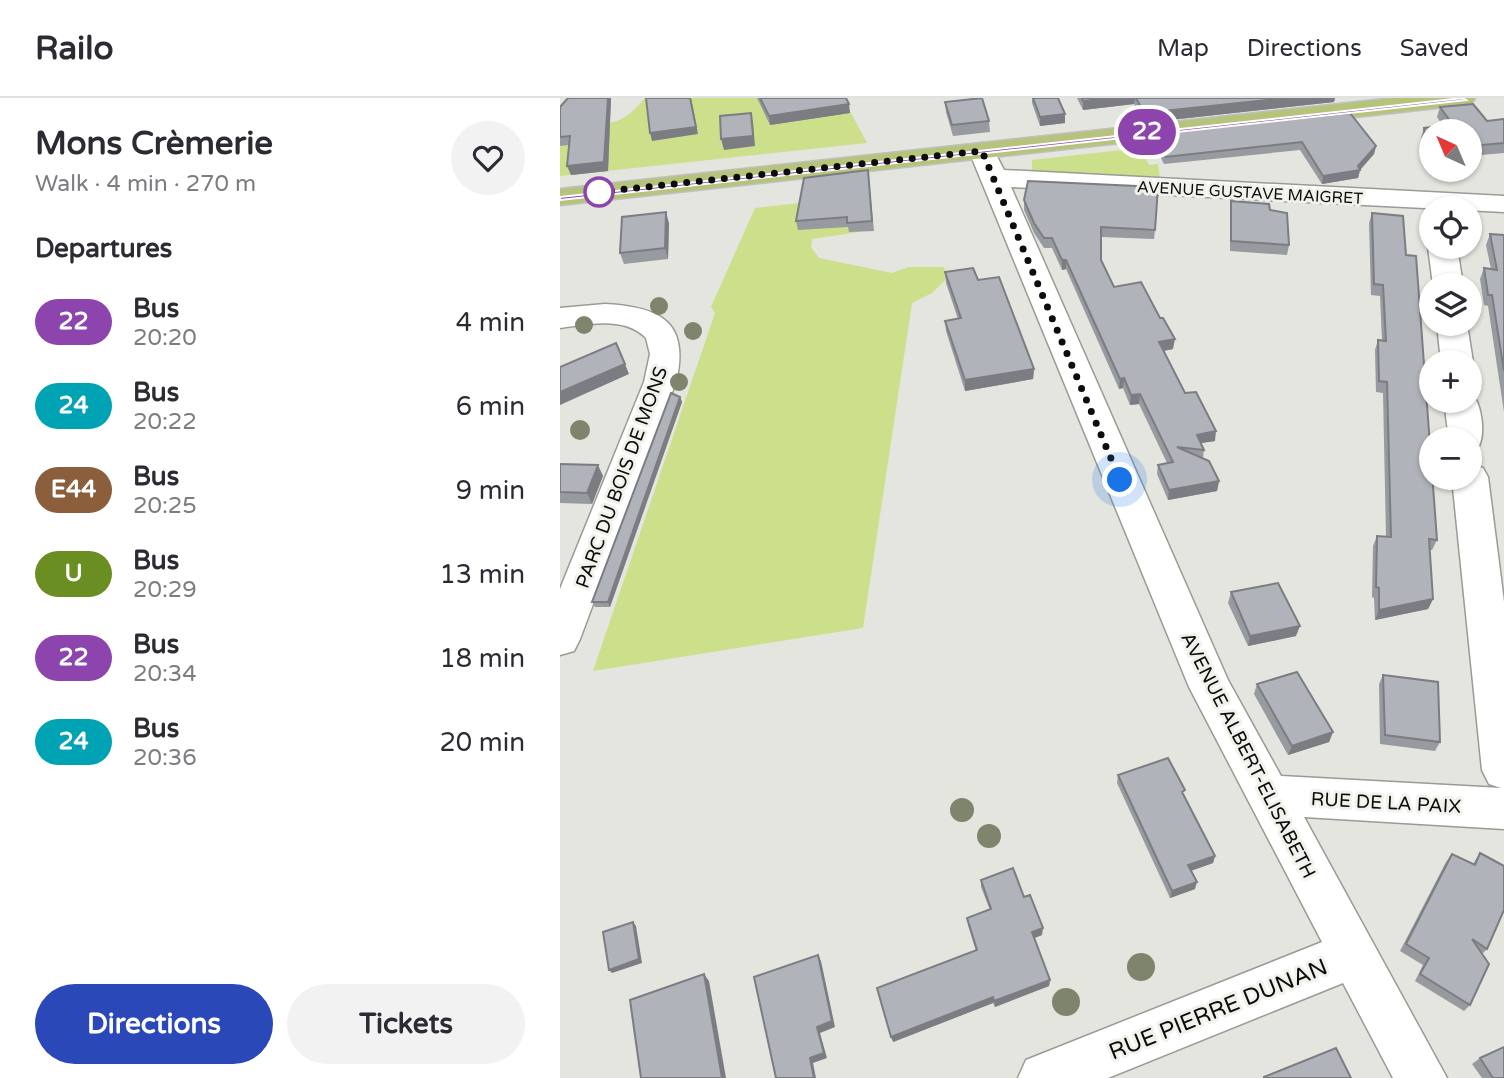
<!DOCTYPE html>
<meta charset="utf-8">
<style>
body{margin:0;font-family:"Varela Round",sans-serif;background:#f2f2f3;color:#2b2b33;height:100vh;display:flex;flex-direction:column;font-size:26px;white-space:nowrap}
*{box-sizing:border-box;margin:0}
p{font-size:23px;color:#7c7c81}
.icon{flex:none;width:38px;height:38px;fill:none;stroke:currentColor;stroke-width:2;stroke-linecap:round;stroke-linejoin:round}
.map{position:relative;flex:1;overflow:hidden}
.drawer{display:flex;flex-direction:column;background:#fff;width:560px}
.drawer>*{flex:none}
.badge{padding:0 14px;border-radius:23px;font-size:24px;line-height:46px}
.needle{width:46px;rotate:316deg}
.controls{position:absolute;left:859px;top:21px;display:grid;gap:14px}
.controls a{display:grid;place-items:center;width:63px;height:63px;border-radius:50%;background:#fff;box-shadow:0 2px 5px #0004;font-size:35px}
.you{position:absolute;width:35px;height:35px;margin:-18px;border:5px solid #fff;border-radius:50%;background:#1a73e8;box-shadow:0 0 0 10px #1a73e833}
.map>.badge{position:absolute;translate:-50% -50%;box-shadow:0 0 0 4px #fff}
h2{padding:0 35px;font-size:26px;line-height:63px}
.round{display:grid;place-items:center;flex:none;width:74px;height:74px;border-radius:37px;background:#f2f2f3}
.head{display:flex;align-items:center;justify-content:space-between;height:119px;padding:0 35px}
h1{font-size:33px;font-weight:700;line-height:52px}
.action{display:flex;gap:14px;margin-top:auto;padding:14px 35px}
.action a{flex:1;height:80px;border-radius:42px;background:#2a48b8;color:#fff;font-size:28px;font-weight:700;line-height:80px;text-align:center}
.action a+a{background:#f2f2f3;color:#2b2b33}
ul{padding:0;list-style:none}
li{display:flex;align-items:center;gap:21px;height:84px;padding:0 35px}
li div{flex:1}
li b{display:block;font-size:26px}
li em{font-style:normal}
li .badge{min-width:77px;font-weight:700;text-align:center}
header{display:flex;align-items:center;gap:42px;box-sizing:border-box;height:98px;padding:0 35px;background:#fff;border-bottom:2px solid #e1e1e2}
header strong{font-size:33px}
nav{display:flex;gap:38px;margin-inline-start:auto;font-size:24px}
main{display:flex;flex:1;min-height:0}
.map>svg:first-child{display:block}
</style>
<header>
<strong>Railo</strong>
<nav><a>Map</a><a>Directions</a><a>Saved</a></nav>
</header>
<main>
<section class="drawer">
<div class="head"><div><h1>Mons Crèmerie</h1><p>Walk · 4 min · 270 m</p></div><a class="round"><svg class="icon" aria-label="heart" viewBox="0 0 24 24"><path d="M12 20l-8-8c-3-5 5-10 8-4 3-6 11-1 8 4z"/></svg></a></div>
<h2>Departures</h2>
<ul>
<li><span class="badge" style="background:#8e44ad;color:#fff">22</span><div><b>Bus</b><p>20:20</p></div><em>4 min</em></li>
<li><span class="badge" style="background:#00a3b4;color:#fff">24</span><div><b>Bus</b><p>20:22</p></div><em>6 min</em></li>
<li><span class="badge" style="background:#8b5e3c;color:#fff">E44</span><div><b>Bus</b><p>20:25</p></div><em>9 min</em></li>
<li><span class="badge" style="background:#6b8e23;color:#fff">U</span><div><b>Bus</b><p>20:29</p></div><em>13 min</em></li>
<li><span class="badge" style="background:#8e44ad;color:#fff">22</span><div><b>Bus</b><p>20:34</p></div><em>18 min</em></li>
<li><span class="badge" style="background:#00a3b4;color:#fff">24</span><div><b>Bus</b><p>20:36</p></div><em>20 min</em></li>
</ul>
<div class="action"><a>Directions</a><a>Tickets</a></div>
</section>
<div class="map">
<svg width="944" height="980" viewBox="0 0 944 980">
<rect width="100%" height="100%" fill="#e3e5de"/>
<path fill="#ccdf8b" d="M85,0H283L307,45L0,78V19C43,24 55,36 85,0Z
M580,50L589,67L598,66L601,87L472,80V62Z
M239,105L240,123L276,120L299,134L252,141L251,149L259,160L332,175L348,169H384L387,180L372,195L352,205L303,530L33,573L155,215L151,209L195,110Z"/>
<g fill="none" stroke-linecap="round" stroke-linejoin="round">
<defs>
<path id="minor" d="M422,45L431,47L444,72L944,98V114L451,89L668,582L721,678L941,690L929,686L922,672L892,380H910V366L923,370L928,379L944,504V731L744,719L887,980H833L783,885L548,980H458L466,962L762,844L629,589L409,53L413,47Z
M872,145V149H897L903,187H873L868,149Z
M45,206C101,209 130,224 116,284L20,541L14,553L0,557V491L84,284L90,256L86,240C65,218 28,226 0,230V210Z
M877,226H907L913,264L910,269V264H881Z
M910,294C922,304 926,336 918,350L910,352V341H889L884,303H910Z"/>
<path id="major" d="M834,0H915L912,5L903,7L0,107V91Z"/>
</defs>
<use href="#minor" stroke="#999b94" stroke-width="3"/>
<use href="#major" stroke="#c0c0bf" stroke-width="3"/>
<use href="#minor" fill="#fff" fill-rule="evenodd"/>
<use href="#major" fill="#b6c37b" fill-rule="evenodd"/>
</g>
<g fill="#7f856c">
<circle cx="99" cy="208" r="9"/>
<circle cx="24" cy="227" r="9"/>
<circle cx="133" cy="233" r="9"/>
<circle cx="119" cy="284" r="9"/>
<circle cx="20" cy="332" r="10"/>
<circle cx="402" cy="712" r="12"/>
<circle cx="429" cy="738" r="12"/>
<circle cx="581" cy="869" r="14"/>
<circle cx="506" cy="904" r="14"/>
</g>
<path fill="#979a9f" d="M8,0H51L48,73L11,77L9,47L0,48V9Z
M197,0H286L290,15L210,27Z
M472,0H498L505,16V25L480,28L472,5Z
M517,0H775L774,4L583,25L574,6L523,12Z
M385,4L429,23L430,34L393,38L386,14Z
M880,9L927,23L944,21V55L910,58V33H872V61L863,62L861,40L864,30L883,28L877,19Z
M593,36L816,48L814,56L800,72L798,80L762,86L740,52L604,66L593,44Z
M309,81L314,133L289,134L288,129L238,132L236,123Z
M464,102L595,132L594,141L541,139V162L554,189L613,251L603,253L625,295L655,343L641,345L644,352L643,360L659,383L657,393L608,402L597,376L598,367L607,365L579,306L570,307L563,290L559,291L506,171L502,172L492,150H484L474,135L464,112Z
M671,103L710,112L729,147L727,157L670,153V113Z
M812,115L846,157L877,442L872,452H870L873,501L868,511L815,522L814,500L812,499L813,448L817,438L826,439L823,295L816,294L815,252L818,242H822L820,198L811,197L809,125Z
M109,125L108,161L64,166L60,155Z
M930,136L944,137V314L928,208L924,207L920,181L924,170L931,171L926,147Z
M385,174L418,182L474,271L473,281L405,293L386,233L385,223L398,221L386,185Z
M120,299L122,304L50,509H35L32,504Z
M0,366L43,378L32,406L0,405Z
M671,494L736,538L688,548L668,505Z
M823,577L880,644L875,653L820,646L819,586Z
M697,586L773,634L769,644L728,657L694,596Z
M558,677L624,697L655,758L653,765L631,773L635,791L610,800L557,685Z
M920,755L927,851L922,856L910,907L904,913L855,883L863,867L840,853L886,764L892,756L913,766Z
M421,782L464,799L482,837L474,840L490,882L489,888L435,909L433,905L333,944L416,853L408,827L407,820L430,812L421,789Z
M920,960L944,980H922L912,966Z"/>
<path fill="#7b7d82" d="M48,0H51L48,73L11,77L7,68Z
M131,0L138,36L92,43L90,35Z
M549,0H575L574,6L523,12V3Z
M725,0H775L774,4L583,25L584,15Z
M289,6L290,15L210,27L209,18Z
M191,15L193,25L195,48L164,52L161,41Z
M505,16V25L480,28V19Z
M816,48L814,56L800,72L798,80L762,86L763,78L798,68Z
M106,114L109,125L108,161L105,150Z
M502,162H506V171L502,172Z
M615,241L613,251L598,254L599,244Z
M65,266L69,276L0,307V294Z
M474,271L473,281L405,293V282Z
M564,280L563,290L559,291L560,281Z
M580,296L579,306L570,307L571,297Z
M120,299L122,304L50,509L48,504Z
M656,333L655,343L635,346L637,337Z
M38,367L43,378L32,406L27,395Z
M659,383L657,393L608,402L609,392Z
M873,501L868,511L815,522L819,512Z
M740,528L736,538L688,548L690,538Z
M773,634L769,644L728,657L732,648Z
M655,758L653,765L627,774L628,767Z
M637,784L635,791L610,800L612,793Z
M73,824L76,828L82,865L52,875L49,872Z
M483,830L482,837L472,841V834Z
M258,857L261,863L275,929L260,935L267,960L253,965L256,980H254L250,960Z
M144,876L149,883L166,980H162Z
M490,882L489,888L435,909L434,903Z
M433,899V905L333,944L331,939Z"/>
<path fill="#b0b3b9" stroke="#7b7d82" stroke-width="2" d="M8,0H48L44,64L7,68L10,38L0,39V9Z
M86,0H130L136,29L90,35Z
M200,0H286L289,6L209,18Z
M422,0L429,23L392,27L385,4Z
M473,0H498L505,16L480,19Z
M522,0H549L523,3Z
M576,0H725L584,15Z
M913,6L927,23L944,21V45L910,48V33H872V51L866,52L864,30L893,27L880,9Z
M191,15L193,38L161,41L160,18Z
M790,15L816,48L798,68L800,72L763,78L742,44L605,59L593,36Z
M308,72L312,123L287,125V119L236,123L244,80Z
M468,83L598,89L595,132L541,129V162L554,189L581,184L600,220H603L615,241L599,244L625,295L636,294L656,333L637,337L644,352L617,349L649,363L659,383L609,392L598,367L613,364L580,296L571,297L564,280L560,281L506,162H502L492,140H484L474,125L464,102Z
M671,103L709,106L710,112L727,115L729,147L671,143Z
M106,114L105,150L60,155L62,119Z
M812,115L843,118L846,157L856,158L877,442L869,441L873,501L819,512V490L816,489L817,438L831,439L827,284L819,283L818,242L826,243L823,187L814,186Z
M930,136L944,137V273L932,197H928L924,170L937,172Z
M413,170L418,182L439,179L474,271L405,282L385,223L401,220L385,174Z
M56,245L65,266L0,294V269Z
M111,295L120,299L48,504H32Z
M0,366L38,367L27,395L0,394Z
M718,485L740,528L690,538L671,494Z
M737,574L773,634L732,648L697,586Z
M823,577L878,584L880,644L825,637Z
M608,660L625,692L622,694L655,758L628,767L637,784L612,793L558,677Z
M920,755L944,768V812L927,851L912,841L929,866L910,907L860,876L869,860L846,846L892,756L915,767Z
M453,770L464,799L470,797L483,830L472,834L490,882L434,903L433,899L331,939L317,890L417,852L407,820L431,811L421,782Z
M73,824L79,861L49,872L43,834Z
M258,857L272,923L257,929L264,955L250,960L254,980H216L194,879Z
M144,876L162,980H81L70,902Z
M944,949V980H933L920,960Z
M776,950L791,980H704V979Z"/>
<path fill="#8e44ad" stroke="#fff" stroke-width="2" d="M903,0L906,2L0,102V99Z"/>
<g fill="none" stroke-linecap="round" stroke-linejoin="round">
<path stroke="#0c0d0a" stroke-width="7" stroke-dasharray="0 12.6" d="M39,94L422,53L560,382"/>
</g>
<circle fill="#fff" stroke="#8e44ad" stroke-width="3.5" cx="39" cy="94" r="14"/>
<g text-anchor="middle" stroke-width="6" stroke-linejoin="round" paint-order="stroke">
<g font-size="16" fill="#0c0d0a" stroke="#f0f2eb">
<text transform="translate(690 94) rotate(3)" y="6">AVENUE GUSTAVE MAIGRET</text>
</g>
<g font-size="19" fill="#0c0d0a" stroke="#f0f2eb">
<text transform="translate(61 379) rotate(-70)" y="7">PARC DU BOIS DE MONS</text>
<text transform="translate(689 657) rotate(63)" y="7">AVENUE ALBERT-ELISABETH</text>
<text transform="translate(826 704) rotate(3)" y="7">RUE DE LA PAIX</text>
</g>
<g font-size="23" fill="#0c0d0a" stroke="#f0f2eb">
<text transform="translate(658 911) rotate(-22)" y="8">RUE PIERRE DUNAN</text>
</g>
</g>
</svg>
<div class="controls">
<a><svg class="needle" viewBox="-14 -14 28 28"><path d="M0-13l5 13h-10z" fill="#e53935"/><path d="M0 13l5-13h-10z" fill="#7c7c81"/></svg></a>
<a><svg class="icon" aria-label="locate" viewBox="0 0 24 24"><circle cx="12" cy="12" r="6"/><path d="M12 2v4M12 18v4M2 12h4M18 12h4"/></svg></a>
<a><svg class="icon" aria-label="layers" viewBox="0 0 24 24"><path d="M12 4l9 5-9 5-9-5zM3 14l9 5 9-5"/></svg></a>
<a>+</a>
<a>−</a>
</div>
<div class="you" style="left:560px;top:382px"></div>
<b class="badge" style="left:587px;top:34px;background:#8e44ad;color:#fff">22</b>
</div>
</main>
